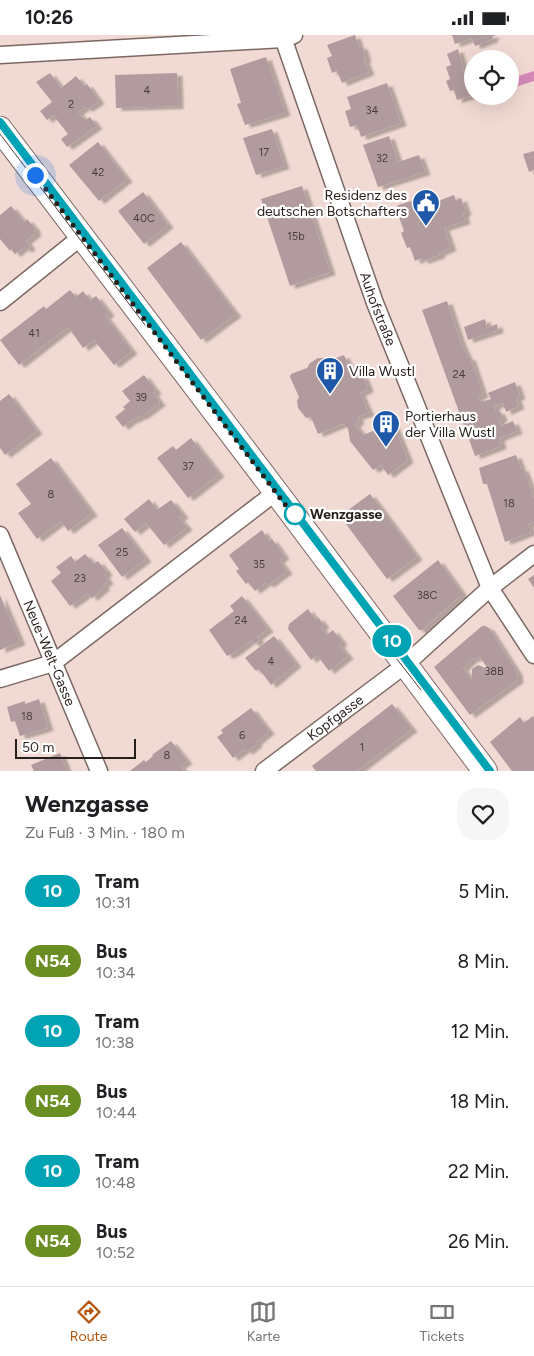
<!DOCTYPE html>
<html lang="de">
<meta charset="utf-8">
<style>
body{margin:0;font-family:Figtree,sans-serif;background:#f6f6f6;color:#202124;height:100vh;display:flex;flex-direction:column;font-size:19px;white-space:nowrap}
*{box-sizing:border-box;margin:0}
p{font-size:16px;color:#757577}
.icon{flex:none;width:28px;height:28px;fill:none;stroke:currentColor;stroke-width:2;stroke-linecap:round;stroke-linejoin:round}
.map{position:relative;height:736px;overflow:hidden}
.side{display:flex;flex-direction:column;background:#fff;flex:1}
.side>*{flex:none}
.badge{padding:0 10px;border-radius:16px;font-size:18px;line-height:32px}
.fabs{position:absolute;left:464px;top:15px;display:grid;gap:10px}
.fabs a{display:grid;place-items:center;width:55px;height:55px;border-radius:50%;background:#fff;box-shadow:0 5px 20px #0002;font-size:25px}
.scale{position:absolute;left:15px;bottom:12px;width:121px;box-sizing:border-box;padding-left:5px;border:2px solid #271f1c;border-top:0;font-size:14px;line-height:18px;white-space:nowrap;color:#271f1c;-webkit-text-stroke:4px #fff;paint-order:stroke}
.you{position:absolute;width:25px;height:25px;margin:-12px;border:4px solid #fff;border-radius:50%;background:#1a73e8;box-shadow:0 0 0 8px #1a73e833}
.map>.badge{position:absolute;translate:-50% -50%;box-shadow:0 0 0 2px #fff}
.round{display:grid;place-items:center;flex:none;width:52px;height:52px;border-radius:20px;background:#f6f6f6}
.headline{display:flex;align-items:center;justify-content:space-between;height:85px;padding:0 25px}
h1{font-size:24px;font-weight:700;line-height:38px}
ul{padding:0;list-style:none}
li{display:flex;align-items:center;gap:15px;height:70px;padding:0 25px}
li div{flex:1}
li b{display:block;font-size:19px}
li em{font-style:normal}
li .badge{min-width:55px;font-weight:700;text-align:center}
.status{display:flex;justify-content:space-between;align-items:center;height:35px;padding:0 25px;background:#fff;direction:ltr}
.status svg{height:14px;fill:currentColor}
.tab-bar{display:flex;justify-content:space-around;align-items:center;height:70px;border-top:1px solid #e0e0e0;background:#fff;font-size:14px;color:#757577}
.tab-bar a{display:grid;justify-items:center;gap:2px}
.tab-bar .selected{color:#b45309}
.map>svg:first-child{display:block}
</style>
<div class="status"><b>10:26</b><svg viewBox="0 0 49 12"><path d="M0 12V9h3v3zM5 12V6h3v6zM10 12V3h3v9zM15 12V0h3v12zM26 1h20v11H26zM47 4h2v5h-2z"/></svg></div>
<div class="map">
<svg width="534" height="736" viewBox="0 0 534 736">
<defs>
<filter id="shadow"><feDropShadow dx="5.5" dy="3" stdDeviation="1" flood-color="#0004"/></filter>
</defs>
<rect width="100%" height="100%" fill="#f1dad3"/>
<path fill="#d58ab9" d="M534,36V46L515,52L512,43Z"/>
<path fill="#b29b9e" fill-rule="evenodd" filter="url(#shadow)" d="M355,0L359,12L362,11L366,24L364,25L369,37L342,48L337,36L332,38L327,23L332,21L327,10Z
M452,0H496L492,2L493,4L475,11L472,3L455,9Z
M458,14L470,61L457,65L454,55L450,56L446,46L450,44L446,32L451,30L447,19Z
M266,22L285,78L245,90L237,69L241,68L230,34Z
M50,38L61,53L76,41L84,51L87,49L99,66L87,74L85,72L78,77L85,85L90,82L97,91L67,112L61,104L68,99L53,80L47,85L40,76L52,67L36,47Z
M177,38L178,71L116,73L115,40Z
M387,48L401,88L361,102L357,90L350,92L345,76L351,74L347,62Z
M272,94L284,131L256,140L243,103Z
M389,101L398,127L419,120L425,137L378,152L363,110Z
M98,107L127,144L99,166L69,130Z
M534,116V135L529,137L523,119Z
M302,151L330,237L290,251L261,164Z
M143,157L168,190L144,209L118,176Z
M454,160L456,166L461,163L466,177L463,179L465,186L444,193L451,213L439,218L440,220L423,226L422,223L415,226L410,212L407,213L401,198L404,196L396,174L398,170L418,164L422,167L425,173L433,170V168Z
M11,171L24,187L27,184L36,195L34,196L36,198L26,206L30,212L26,215L24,212L15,219L11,214L10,216L0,204V180Z
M181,207L236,279L201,305L147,233Z
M70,255L76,262L83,256L90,265L96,261L109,278L105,281L132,316L114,330L94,305L83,313L68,292L19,330L0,305L44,271L46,274Z
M447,266L461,308L468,323L470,322L483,360L478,361L481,367L491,364L488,358L515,347L520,361L516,363L519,371L506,377L503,368L494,371L496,376L500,377L502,383L499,386L501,391L513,386L517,396L499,403L501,411L475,421L422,275Z
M485,284L487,293L497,289L498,295L468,305L464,292Z
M344,320L354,343L360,340L363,341L368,353L367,355L360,358L369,378L357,382L359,385L355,390L363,400L393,388L408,425L388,440L381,430L373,435L350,406L348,393L342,389L318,399L311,382L306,383L298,373L297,366L299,362L290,342L291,339L307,333L310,328L318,323H327L328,326Z
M144,340L156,356L153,358L160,368L141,382L140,381L134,385L133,384L123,392L115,382L125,374L123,372L130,366L122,356Z
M9,359L37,396L5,420L0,413V366Z
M191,403L219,439L188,463L157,423L173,411L176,415Z
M516,420L521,434L523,433L534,463V487L528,489L531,497L505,507L487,449H483L479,433Z
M51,423L92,478L68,496L61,486L37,504L18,478L31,469L16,449Z
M370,459L417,522L387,544L340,481Z
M149,464L157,475L171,465L183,480L179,483L187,492L164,510L146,488L135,497L124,484Z
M122,493L146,524L122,542L98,510Z
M262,495L269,506L272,504L284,521L279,525L287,536L268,550L266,547L255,556L248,547L246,549L236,536L239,534L229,520Z
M85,519L94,529L98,526L107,537L104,540L108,546L103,550L105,552L92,563L88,558L70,571L51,546L61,538L56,532L71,521L75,527Z
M438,525L461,557V560L422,595H419L393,561Z
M534,540V553L528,544Z
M0,560L20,607L0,615Z
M242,561L268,594L257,602L259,605L254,609L251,605L234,618L227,621L209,595L234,576L230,571Z
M308,574L316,585L318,582L324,590L321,592L327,600L333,595L342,607L339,610L348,621L329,636L317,620L311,625L288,594L289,589Z
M482,591H485L489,593L517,637L518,645L470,680L434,632ZM480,622L488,634L487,635L483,632L478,630L472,634V645L463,633L472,624Z
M274,601L296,629L271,650L259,634L256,636L245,623Z
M39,664L48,693L20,701L15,686L11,687L7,672L25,666V669Z
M392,669L412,694L357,736H316L312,731Z
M251,673L269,696L256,707L257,709L247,717L245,714L233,723L217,702L223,698L221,695Z
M533,681L534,683V736H512L490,707L520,682L524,688Z
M171,706L187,726L180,731L184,736H130L144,725L146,727L153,721L152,720Z
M60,718L67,736H34L31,730Z"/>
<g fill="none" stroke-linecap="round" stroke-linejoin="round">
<defs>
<g id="street">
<path id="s1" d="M282,0L375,268L490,553L534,620"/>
<path d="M0,20L283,4L294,0"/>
<path d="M0,267L81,202"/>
<path id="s2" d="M0,500L99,736"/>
<path d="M0,644L53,628L276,457"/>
<path id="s3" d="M264,736L405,630L490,553L534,519"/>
</g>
<path id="secondary" d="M0,94L276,457L485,736"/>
</defs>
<use href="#street" stroke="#7c6862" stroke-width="19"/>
<use href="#secondary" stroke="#7c6862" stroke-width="26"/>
<use href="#street" stroke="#fff" stroke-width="16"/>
<use href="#secondary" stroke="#fff" stroke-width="24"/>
<path stroke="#4a3f3c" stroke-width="1" d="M0,87L490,736
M0,99L145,290
M389,614L421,655"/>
</g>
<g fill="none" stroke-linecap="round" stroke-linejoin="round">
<defs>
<path id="line" d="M0,87L490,736"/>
</defs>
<use href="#line" stroke="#fff" stroke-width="11"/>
<use href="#line" stroke="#00a3b4" stroke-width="8"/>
<path stroke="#271f1c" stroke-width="5" stroke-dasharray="0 9" d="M35,140L293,480L295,479"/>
</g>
<defs>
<symbol id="civic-pin" viewBox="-11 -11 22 30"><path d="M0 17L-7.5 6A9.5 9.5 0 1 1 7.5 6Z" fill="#1f58a9" stroke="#fff"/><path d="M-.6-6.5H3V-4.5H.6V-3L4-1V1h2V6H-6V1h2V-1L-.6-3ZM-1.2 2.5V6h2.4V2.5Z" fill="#fff"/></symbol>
<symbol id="building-pin" viewBox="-11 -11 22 30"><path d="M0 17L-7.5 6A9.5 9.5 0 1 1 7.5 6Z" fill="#1f58a9" stroke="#fff"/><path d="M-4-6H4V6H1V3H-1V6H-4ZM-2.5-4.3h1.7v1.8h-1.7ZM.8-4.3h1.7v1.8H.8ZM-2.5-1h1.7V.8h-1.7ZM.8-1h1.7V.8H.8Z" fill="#fff"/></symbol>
</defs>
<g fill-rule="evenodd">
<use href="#civic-pin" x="410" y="152" width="32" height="43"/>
<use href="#building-pin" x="314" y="320" width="32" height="43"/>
<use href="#building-pin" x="370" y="373" width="32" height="43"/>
</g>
<circle fill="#fff" stroke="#00a3b4" stroke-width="2.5" cx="295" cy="479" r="10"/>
<g text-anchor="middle" stroke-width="4.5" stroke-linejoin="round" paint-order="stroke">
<g font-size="11" fill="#4a3e3c">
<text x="147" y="59">4</text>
<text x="71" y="73">2</text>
<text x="372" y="79">34</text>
<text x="264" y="121">17</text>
<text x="382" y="127">32</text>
<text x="98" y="141">42</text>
<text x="144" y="187">40C</text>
<text x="296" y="205">15b</text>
<text x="34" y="302">41</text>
<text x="459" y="343">24</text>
<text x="141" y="366">39</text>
<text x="188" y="435">37</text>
<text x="51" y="463">8</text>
<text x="509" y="472">18</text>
<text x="122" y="521">25</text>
<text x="259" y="533">35</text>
<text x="80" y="547">23</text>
<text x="427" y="564">38C</text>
<text x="241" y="589">24</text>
<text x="271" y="630">4</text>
<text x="494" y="640">38B</text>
<text x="27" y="685">18</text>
<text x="242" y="704">6</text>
<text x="362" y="716">1</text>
<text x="167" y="724">8</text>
</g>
<g font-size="14" fill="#271f1c" stroke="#fff" text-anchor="start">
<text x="407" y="165" text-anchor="end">Residenz des<tspan x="407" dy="16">deutschen Botschafters</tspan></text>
<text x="349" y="341">Villa Wustl</text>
<text x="405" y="386">Portierhaus<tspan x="405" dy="16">der Villa Wustl</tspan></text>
</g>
<g font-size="14" fill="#271f1c" stroke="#fff">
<text dy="5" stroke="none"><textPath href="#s1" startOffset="290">Auhofstraße</textPath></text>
<text dy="5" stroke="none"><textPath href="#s2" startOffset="128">Neue-Welt-Gasse</textPath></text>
<text dy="5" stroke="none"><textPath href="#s3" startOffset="89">Kopfgasse</textPath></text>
</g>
<g font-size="14" font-weight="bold" fill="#271f1c" stroke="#fff" text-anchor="start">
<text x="310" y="484">Wenzgasse</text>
</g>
</g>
</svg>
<div class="fabs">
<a><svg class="icon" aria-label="locate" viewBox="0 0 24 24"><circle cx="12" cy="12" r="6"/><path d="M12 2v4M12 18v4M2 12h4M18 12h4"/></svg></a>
</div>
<div class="scale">50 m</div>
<div class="you" style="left:35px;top:140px"></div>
<b class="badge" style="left:392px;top:606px;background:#00a3b4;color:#fff">10</b>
</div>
<section class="side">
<div class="headline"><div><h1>Wenzgasse</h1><p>Zu Fuß · 3 Min. · 180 m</p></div><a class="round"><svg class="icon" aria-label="heart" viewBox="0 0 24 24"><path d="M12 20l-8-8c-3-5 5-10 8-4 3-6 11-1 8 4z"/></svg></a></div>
<ul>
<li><span class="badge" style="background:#00a3b4;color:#fff">10</span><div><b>Tram</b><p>10:31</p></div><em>5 Min.</em></li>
<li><span class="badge" style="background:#6b8e23;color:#fff">N54</span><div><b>Bus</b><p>10:34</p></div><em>8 Min.</em></li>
<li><span class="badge" style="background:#00a3b4;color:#fff">10</span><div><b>Tram</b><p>10:38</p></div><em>12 Min.</em></li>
<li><span class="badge" style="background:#6b8e23;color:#fff">N54</span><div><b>Bus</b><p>10:44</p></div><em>18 Min.</em></li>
<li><span class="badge" style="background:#00a3b4;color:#fff">10</span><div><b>Tram</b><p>10:48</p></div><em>22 Min.</em></li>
<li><span class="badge" style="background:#6b8e23;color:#fff">N54</span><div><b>Bus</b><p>10:52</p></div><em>26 Min.</em></li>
</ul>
</section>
<nav class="tab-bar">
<a class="selected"><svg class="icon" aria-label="directions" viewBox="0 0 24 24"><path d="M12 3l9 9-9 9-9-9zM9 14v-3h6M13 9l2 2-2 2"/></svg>Route</a>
<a><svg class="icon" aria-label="map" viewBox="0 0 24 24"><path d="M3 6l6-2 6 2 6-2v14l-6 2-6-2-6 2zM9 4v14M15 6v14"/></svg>Karte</a>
<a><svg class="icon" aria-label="tickets" viewBox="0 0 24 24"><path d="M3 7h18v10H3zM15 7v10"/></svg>Tickets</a>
</nav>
